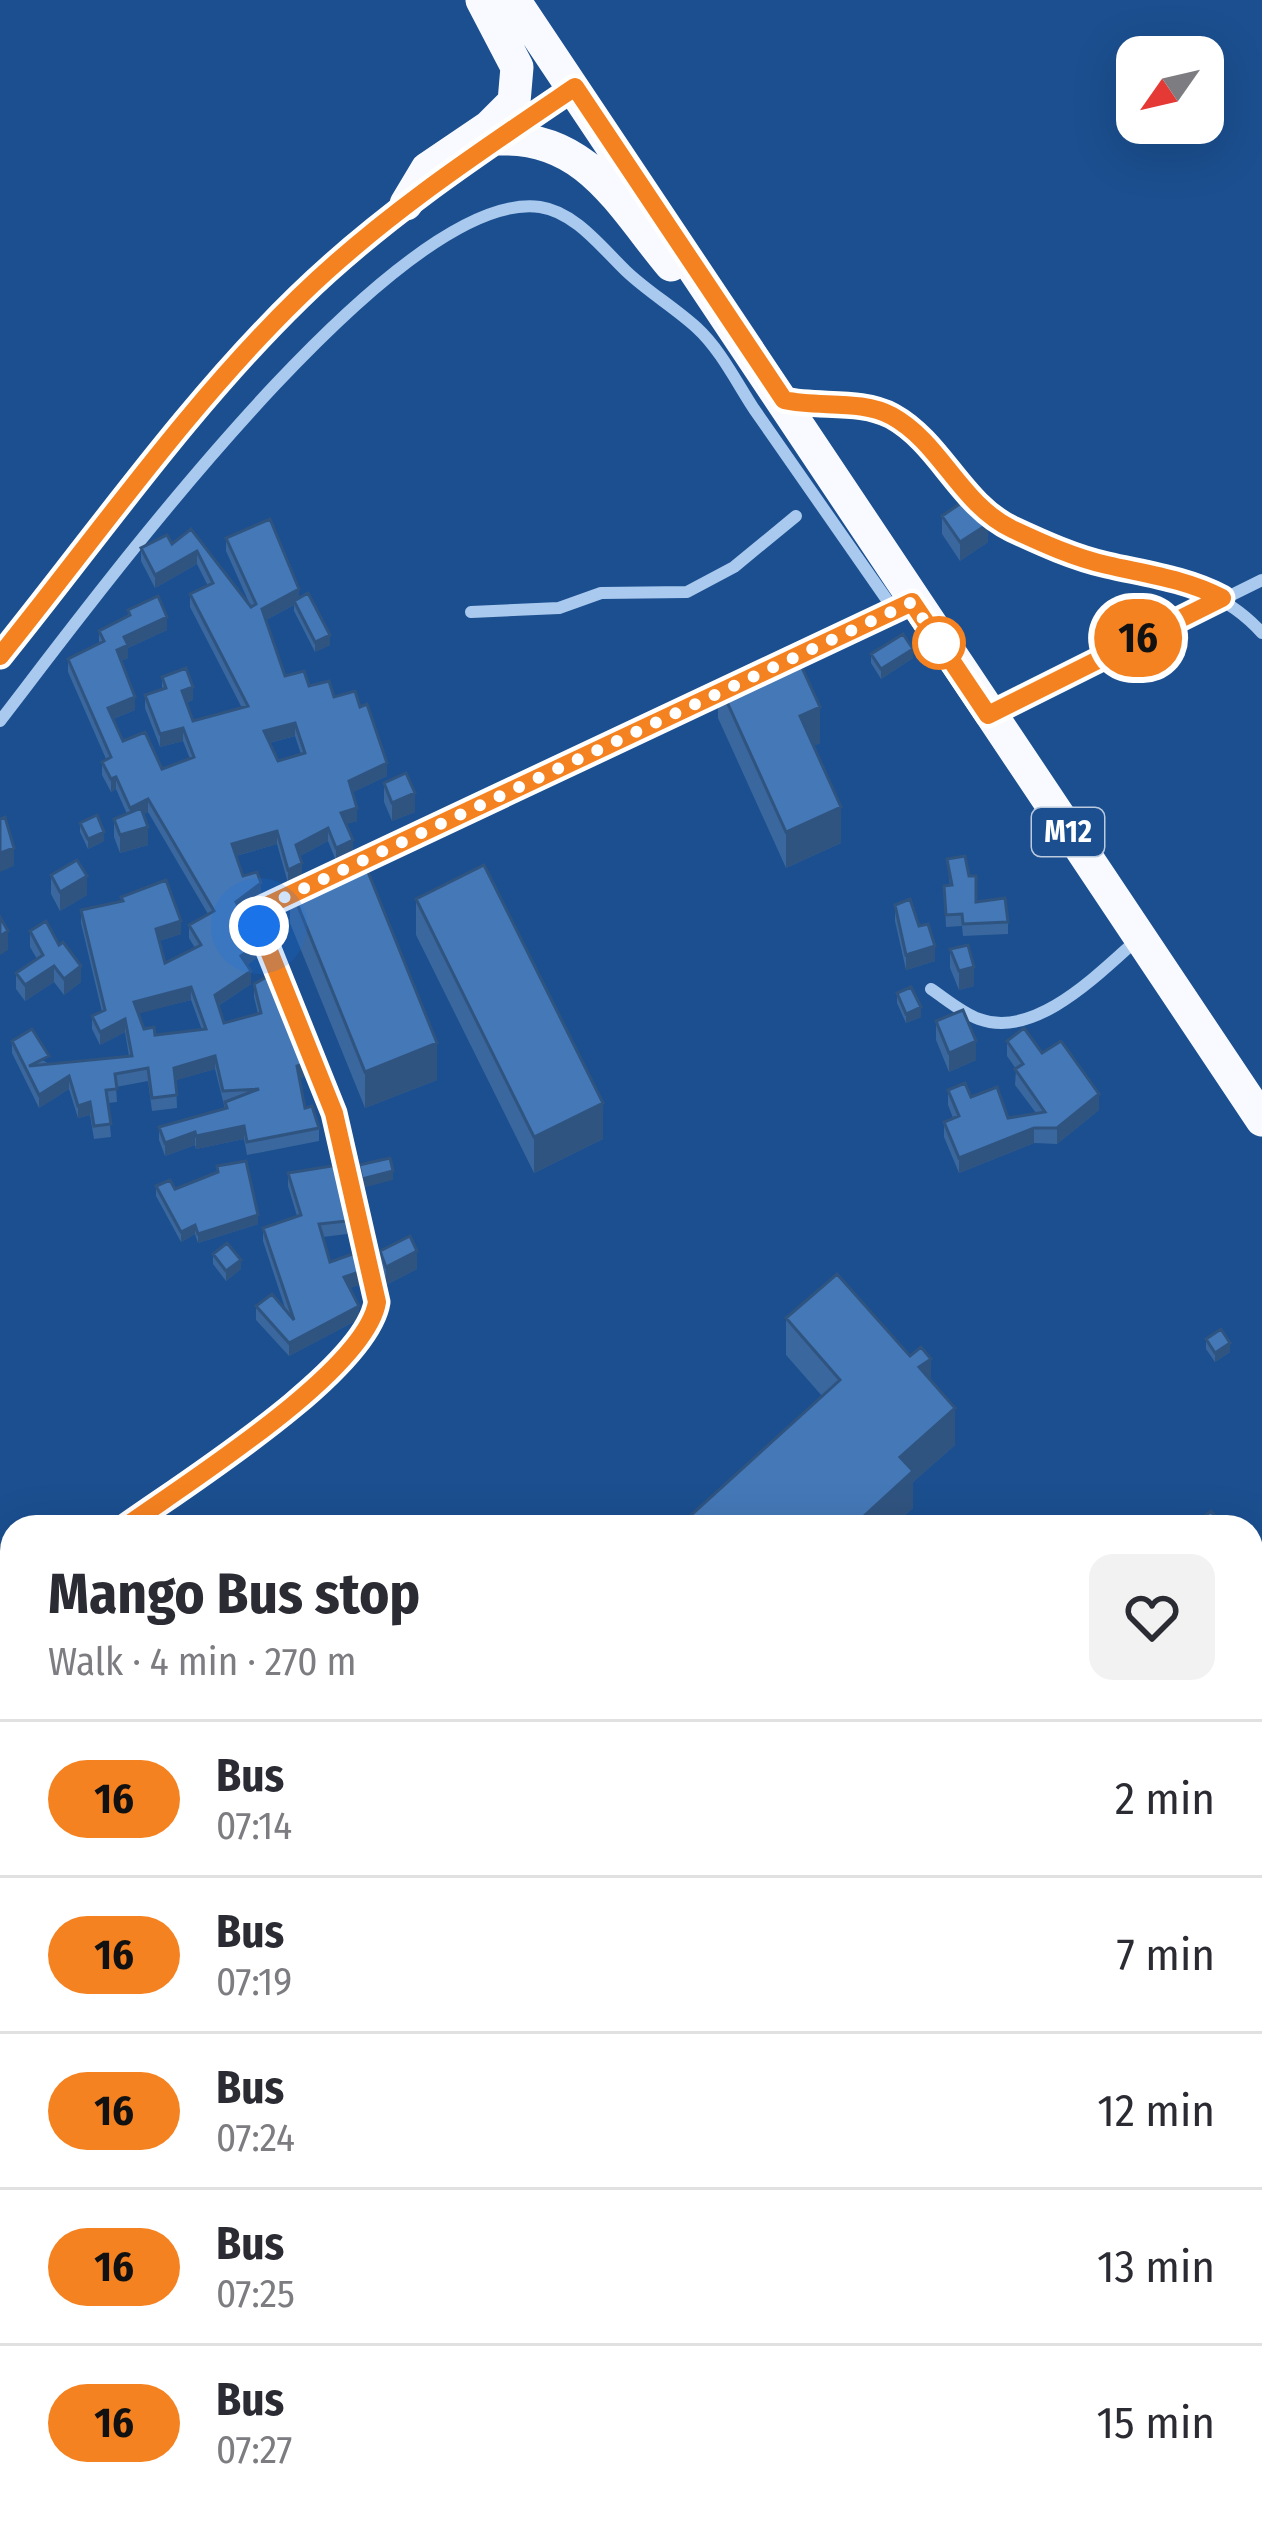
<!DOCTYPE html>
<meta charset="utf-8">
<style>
body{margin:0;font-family:"Fira Sans Condensed",sans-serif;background:#f2f2f3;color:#2b2b33;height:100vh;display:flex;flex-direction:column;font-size:45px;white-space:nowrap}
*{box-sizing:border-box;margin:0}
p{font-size:39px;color:#7c7c81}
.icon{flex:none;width:66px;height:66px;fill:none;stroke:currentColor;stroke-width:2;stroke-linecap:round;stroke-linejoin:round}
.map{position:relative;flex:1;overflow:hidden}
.side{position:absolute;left:0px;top:1515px;width:1263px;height:1011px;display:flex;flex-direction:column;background:#fff;border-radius:36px 36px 0 0;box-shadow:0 12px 48px #0002}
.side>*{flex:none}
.badge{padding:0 24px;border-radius:39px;font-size:42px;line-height:78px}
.needle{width:78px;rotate:236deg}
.fabs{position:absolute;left:1116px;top:36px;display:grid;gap:24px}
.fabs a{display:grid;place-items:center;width:108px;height:108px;border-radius:24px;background:#fff;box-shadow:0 12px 48px #0002;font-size:60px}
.you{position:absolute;width:60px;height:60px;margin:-30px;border:9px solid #fff;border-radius:50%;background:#1a73e8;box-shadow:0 0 0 18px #1a73e833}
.map>.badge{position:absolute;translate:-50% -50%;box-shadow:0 0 0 6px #fff}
.round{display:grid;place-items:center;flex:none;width:126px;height:126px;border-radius:24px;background:#f2f2f3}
.overview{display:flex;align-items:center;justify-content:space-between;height:204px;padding:0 48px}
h1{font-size:57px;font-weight:700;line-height:90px}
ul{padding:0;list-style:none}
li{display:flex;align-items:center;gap:36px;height:156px;padding:0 48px;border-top:3px solid #e1e1e2}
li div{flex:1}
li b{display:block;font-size:45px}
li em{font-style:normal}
li .badge{min-width:132px;font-weight:700;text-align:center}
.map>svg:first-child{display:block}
</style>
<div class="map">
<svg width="1262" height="2524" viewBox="0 0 1262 2524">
<rect width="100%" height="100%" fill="#1b4f8f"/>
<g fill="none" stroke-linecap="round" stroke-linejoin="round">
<path stroke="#a9c9ee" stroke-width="12" d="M791,402C824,410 861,401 891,416C935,437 958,502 1011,528C1040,543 1074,557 1105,565C1166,580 1218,584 1262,633
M471,612L559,608L601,593L687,592L734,567L796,516
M785,659L912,602
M995,712L1262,580
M0,721C87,609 394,187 540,207C575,212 602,248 626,271C648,292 674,307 697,328C720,349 737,383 754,409C801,476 848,543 894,610
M352,867L728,684
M931,989C946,999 962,1013 979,1019C1036,1040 1100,972 1139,938
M125,1527C185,1484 366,1371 377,1302L334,1113L257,916L262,907L301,890
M0,1833L10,1788
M1251,2206L1262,2185
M0,2254L12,2269
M388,2514L400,2524"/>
<path stroke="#d6e6fa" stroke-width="24" d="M0,656C97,536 188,405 298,297C382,216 479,152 575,87"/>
<path stroke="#f8faff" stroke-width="33" d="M514,0L1262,1120
M500,139C587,136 621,205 671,265
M406,204L427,169L489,127L514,102L517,67L482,0"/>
</g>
<path fill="#3a679d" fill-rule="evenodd" d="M942,516L988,542L960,561L942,534Z
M191,529L251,607L226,551V538L299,598L330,645L315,652L294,611V605L266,620L285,676L360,707L387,776L353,792L357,821L346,824L353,853L336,861L328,841L300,856L302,876L288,883L277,844L236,856L243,876L261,896L241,911L260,955L247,965L251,984L218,1006L224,1023L258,1014L254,997V984L307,1076L300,1078L305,1108L319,1128V1141L247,1155L244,1139L196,1149L195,1145L165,1156L159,1140V1127L225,1109L215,1069L176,1080L177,1108L152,1111L148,1081L116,1087L117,1102L108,1103L111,1137L94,1139L90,1115L78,1118L69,1089L39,1108L12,1053V1041L49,1064L129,1056L125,1032L100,1045L92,1029V1016L102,1012L81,923V910L121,902V897L181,934L159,941L165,963L195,948L189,938V925L208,914L148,812L143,814L148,845L120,853L114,837V819L127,814L116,789L111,792L102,775V762L106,759L68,672V659L99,643V631L128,616V610L167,630L128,648V658L121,661L135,710L113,719L123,741L162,769L190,759L183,741L160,747L145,708V695L162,689V677L193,700L186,703L193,721L242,708L190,607V594L208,586L197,564L155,588L141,561V548L172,544ZM295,736L301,754L278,761L269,743ZM191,1000L202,1030L155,1035L144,1029L138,1013Z
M871,654L913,658L881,679L871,663Z
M718,682L820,743L813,746L841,843L786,868L718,718Z
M384,783L415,812L392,821L384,802Z
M80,823L104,841L88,849L80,832Z
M947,859L969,876L976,902L1008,922V934L963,936L962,926L946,927L944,886H950Z
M51,875L87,895L60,911L51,894Z
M290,886L437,1080L365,1108L290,923Z
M416,899L603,1139L534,1173L416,935Z
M895,905L919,926L935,961L906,970L895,921Z
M30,931L81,982L64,995L54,982L25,1001L16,989V973L37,959L30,947Z
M950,949L974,986L959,990L950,968Z
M897,993L921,1017L906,1023L897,1003Z
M936,1021L976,1060L949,1072L936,1040Z
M1007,1041L1042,1053L1099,1110L1057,1144L1034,1143L959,1173L944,1137V1122L953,1118L948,1105V1090L971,1097L1008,1118L1036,1113L1015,1085L1016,1069L1007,1056Z
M288,1173L347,1221V1234L323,1237L330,1262L362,1284L349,1288L359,1319L289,1356L256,1320V1306L286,1311L263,1241V1228L297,1216L288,1186Z
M156,1186L175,1189L258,1224L198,1243L195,1234L181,1242L156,1196Z
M380,1251L417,1269L386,1285L380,1270Z
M213,1254L241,1269L226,1281L213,1264Z
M786,1318L931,1380L955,1445L913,1482V1508L892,1527H678L822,1396L786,1355Z
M1206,1339L1230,1352L1215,1362L1206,1349Z
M12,2439V2514H107L53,2524H0V2442Z
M423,2514H552V2524H423Z
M583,2514H602L597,2521Z
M789,2514H909L904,2524H812Z
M932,2514H989L984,2524H953Z
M1095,2514H1174L1170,2524H1095Z"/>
<path fill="#305480" d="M988,524V542L960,561V542Z
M197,551V564L155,588V575Z
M299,589V602L294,601V605L262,622V609Z
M167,617V630L128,648V658L117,663V650L124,637Z
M330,635V645L315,652V642Z
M913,649V658L881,679V669Z
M193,687V700L182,704V691Z
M135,697V710L108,721V708Z
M820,707V743L800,752V716Z
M295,723V736L264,744V731Z
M183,728V741L160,747V734Z
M387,763V776L349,794V781Z
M116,777V789L111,792V779Z
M415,793V812L392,821V803Z
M148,799V812L130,820V808Z
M841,807V843L786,868V832Z
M357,808V821L341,826V813Z
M148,827V845L120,853V835Z
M328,828V841L296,858V845Z
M277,831V844L232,857V844Z
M104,832V841L88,849V839Z
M353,840V853L336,861V848Z
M14,848V866L0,872V853Z
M302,863V876L288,883V870Z
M87,876V895L60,911V892Z
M261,883V896L236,915V902Z
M181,921V934L156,942V929Z
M8,931V950L0,955V936Z
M260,943V955L241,969V956Z
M935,946V961L906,970V955Z
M54,966V982L25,1001V985Z
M81,966V982L64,995V979Z
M974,967V986L959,990V971Z
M251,971V984L215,1008V995Z
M191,987V1000L134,1015V1002Z
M921,1007V1017L906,1023V1014Z
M125,1019V1032L100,1045V1032Z
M976,1041V1060L949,1072V1053Z
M437,1043V1080L365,1108V1072Z
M215,1056V1069L174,1081V1068Z
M307,1063V1076L297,1079V1066Z
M69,1076V1089L39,1108V1095Z
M1099,1094V1110L1057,1144V1128Z
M90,1102V1115L78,1118V1106Z
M603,1103V1139L534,1173V1137Z
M244,1126V1139L196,1149V1136Z
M1034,1128V1143L959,1173V1158Z
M195,1132V1145L165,1156V1143Z
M393,1171V1180L362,1188V1179Z
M258,1215V1224L198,1243V1234Z
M195,1225V1234L181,1242V1232Z
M417,1251V1269L386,1285V1267Z
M241,1260V1269L226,1281V1271Z
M362,1271V1284L344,1290V1277Z
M359,1306V1319L289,1356V1343Z
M1230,1343V1352L1215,1362V1353Z
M931,1359V1395L919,1367Z
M955,1408V1445L913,1482V1508L892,1527H852L900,1457Z
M1262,1664V1681L1252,1693V1675Z
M1262,2297V2324L1251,2344V2317Z
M12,2380V2415L0,2420V2385Z
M158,2514H187V2516L173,2524H141Z
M473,2514H478V2524H464Z
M533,2514H552V2524H523Z
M763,2514H776L771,2524H759Z
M897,2514H909L904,2524H892Z
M978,2514H989L984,2524H978Z
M1163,2514H1174L1170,2524H1159Z"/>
<path fill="#4478b7" stroke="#305480" stroke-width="3" fill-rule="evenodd" d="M970,497L988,524L960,542L942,516Z
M270,519L299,589L262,609L285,676L304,671L309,686L329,681L334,697L355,691L360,707L367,704L387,763L349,781L357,808L341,813L353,840L336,848L328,828L296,845L302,863L288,870L277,831L232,844L243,876L257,872L261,883L236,902L260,943L241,956L251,971L215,995L224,1023L261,1013L254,984L272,974L307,1063L297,1066L305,1108L312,1106L319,1128L247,1142L244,1126L196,1136L195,1132L165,1143L159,1127L227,1108L225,1102L259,1089L223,1091L215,1056L174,1068L177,1095L152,1098L148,1068L115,1074L117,1089L106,1090L111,1124L94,1126L90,1102L78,1106L69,1076L39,1095L12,1041L32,1029L49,1056L29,1066L132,1056L125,1019L100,1032L92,1016L105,1010L81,910L123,901L121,897L166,880L181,921L156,929L165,963L201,945L189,925L214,911L148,799L130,808L116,777L111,779L102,762L111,757L68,659L104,641L99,631L130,615L128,610L158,596L167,617L124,637L128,645L117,650L135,697L108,708L123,741L145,732L162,769L194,757L183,728L160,734L145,695L166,688L162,677L186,668L193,687L182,691L193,721L248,706L190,594L213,583L197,551L155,575L141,548L167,535L172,544L191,529L251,607L256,604L226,538ZM295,723L305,753L278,761L264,731ZM191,987L206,1029L155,1035L154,1027L144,1029L134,1002Z
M308,593L330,635L315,642L294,601Z
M903,634L913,649L881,669L871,654Z
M793,648L820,707L800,716L841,807L786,832L718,682Z
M406,773L415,793L392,803L384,783Z
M141,808L148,827L120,835L114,819Z
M97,815L104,832L88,839L80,823Z
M5,817L14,848L0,853V819Z
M965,856L969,876H976V902L1005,898L1008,922L963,924L962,914L946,915L944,886L952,885L947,859Z
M362,857L437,1043L365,1072L290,886Z
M77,860L87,876L60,892L51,875Z
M484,865L603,1103L534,1137L416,899Z
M910,899L919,926L928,924L935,946L906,955L895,905Z
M0,917L8,931L0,936Z
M46,921L59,945L63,942L81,966L64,979L54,966L25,985L16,973L43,955L30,931Z
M968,945L974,967L959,971L950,949Z
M911,987L921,1007L906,1014L897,993Z
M963,1010L976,1041L949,1053L936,1021Z
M1024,1028L1042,1053L1061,1041L1099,1094L1057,1128H1034L959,1158L944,1122L959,1116L948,1090L965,1083L971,1097L997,1087L1008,1118L1045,1112L1015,1069L1023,1064L1007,1041Z
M390,1158L393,1171L362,1179L359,1165Z
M246,1161L258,1215L198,1234L195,1225L181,1232L156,1186L170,1180L175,1189L218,1172L217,1166Z
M338,1165L347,1221L319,1224L330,1262L358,1252L362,1271L344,1277L359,1306L289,1343L256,1306L272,1294L294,1320L263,1228L301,1215L288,1173Z
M410,1236L417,1251L386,1267L380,1251Z
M227,1243L241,1260L226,1271L213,1254Z
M837,1274L910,1356L921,1347L931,1359L919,1367L955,1408L900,1457L913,1471L852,1527H678L840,1380L786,1318Z
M1221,1329L1230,1343L1215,1353L1206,1339Z
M1211,1511L1223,1527H1190Z
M1262,1641V1664L1252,1675L1251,1649L1253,1651Z
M1251,2273L1262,2279V2297L1251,2317Z
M8,2322L9,2326L12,2325V2380L0,2385V2325Z
M12,2439V2496L0,2498V2442Z
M129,2514H158L141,2524H121L119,2520Z
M446,2514H473L464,2524H457Z
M484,2514H533L523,2524H494Z
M653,2514H763L759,2524H644L645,2520L650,2522Z
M850,2514H897L892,2524H872Z
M1095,2514H1163L1159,2524H1119Z"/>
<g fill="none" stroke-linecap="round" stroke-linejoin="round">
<defs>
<path id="line" d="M0,656C97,536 188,405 299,297C382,216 479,152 575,87L784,400C818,408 861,399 892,416C941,443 960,504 1012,529C1042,543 1075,558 1107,565C1146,574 1186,579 1222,598L988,715L912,602L262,908L259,926L334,1113L377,1302C366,1371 185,1484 125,1527"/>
</defs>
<use href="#line" stroke="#fff" stroke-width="27"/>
<use href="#line" stroke="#f58220" stroke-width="18"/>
<path stroke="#fff" stroke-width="12" stroke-dasharray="0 21.6" d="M259,926L262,908L912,602L939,643"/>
</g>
<circle fill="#fff" stroke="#f58220" stroke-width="6" cx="939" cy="643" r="24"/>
<g text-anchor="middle" stroke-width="9" stroke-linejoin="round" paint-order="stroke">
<rect fill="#1b4f8f" stroke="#bbcadd" stroke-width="3" x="1032" y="808" width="72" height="48" rx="9"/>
<g font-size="30" font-weight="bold" fill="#fff">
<text x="1068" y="842">M12</text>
</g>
</g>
</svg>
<div class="fabs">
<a><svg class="needle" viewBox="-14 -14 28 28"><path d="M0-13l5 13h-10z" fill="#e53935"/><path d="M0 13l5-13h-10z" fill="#7c7c81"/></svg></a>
</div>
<div class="you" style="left:259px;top:926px"></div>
<b class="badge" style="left:1138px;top:638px;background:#f58220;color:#111">16</b>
<section class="side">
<div class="overview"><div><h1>Mango Bus stop</h1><p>Walk · 4 min · 270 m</p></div><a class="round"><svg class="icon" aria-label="heart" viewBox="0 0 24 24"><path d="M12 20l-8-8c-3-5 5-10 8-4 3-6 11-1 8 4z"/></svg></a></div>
<ul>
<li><span class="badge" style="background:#f58220;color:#111">16</span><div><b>Bus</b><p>07:14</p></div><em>2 min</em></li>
<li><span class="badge" style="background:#f58220;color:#111">16</span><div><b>Bus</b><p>07:19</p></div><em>7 min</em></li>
<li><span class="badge" style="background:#f58220;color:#111">16</span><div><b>Bus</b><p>07:24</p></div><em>12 min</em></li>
<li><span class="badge" style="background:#f58220;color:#111">16</span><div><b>Bus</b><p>07:25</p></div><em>13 min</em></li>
<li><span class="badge" style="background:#f58220;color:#111">16</span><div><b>Bus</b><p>07:27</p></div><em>15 min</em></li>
</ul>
</section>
</div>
